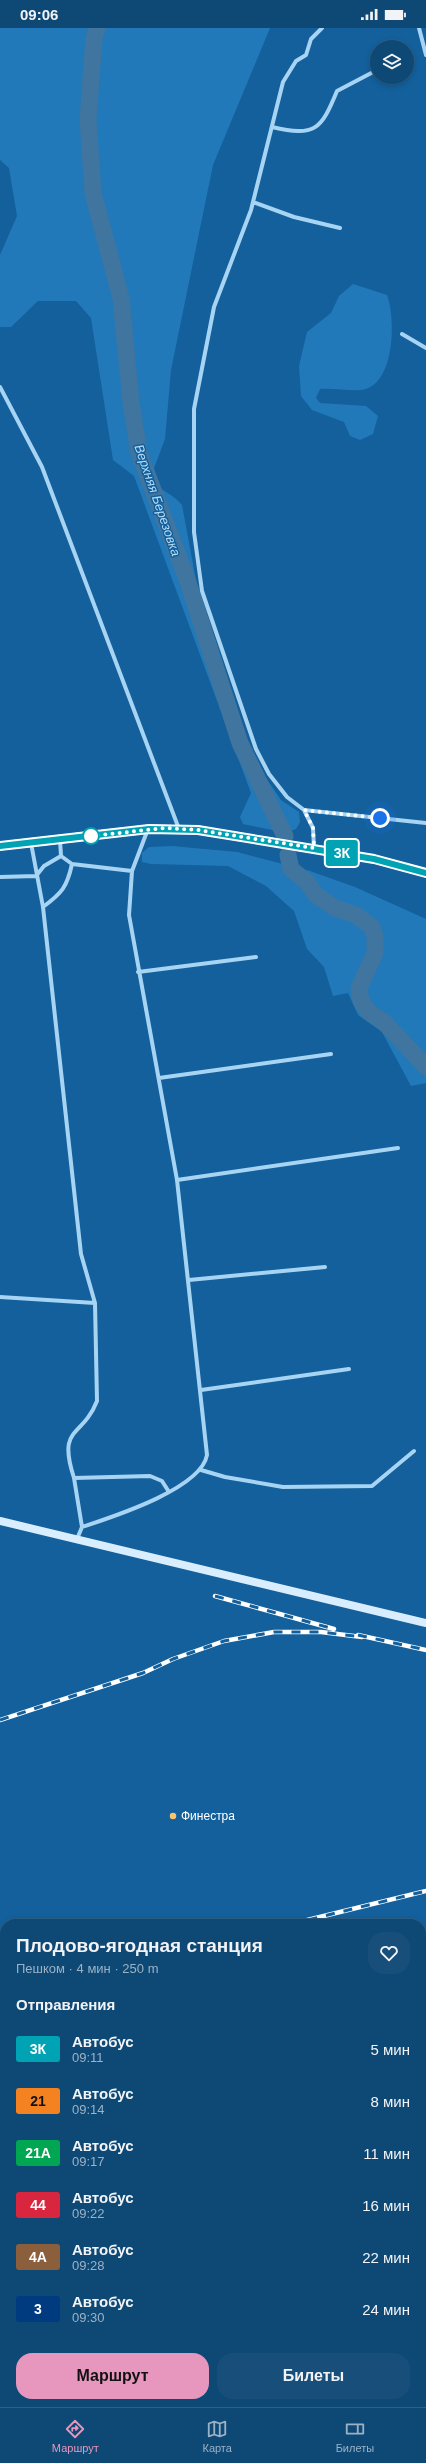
<!DOCTYPE html>
<html lang="ru">
<meta charset="utf-8">
<style>
body{margin:0;font-family:Helvetica,sans-serif;background:#174f7a;color:#f1f3f6;height:100vh;display:flex;flex-direction:column;font-size:15px;white-space:nowrap}
*{box-sizing:border-box;margin:0}
p{font-size:13px;color:#9bb2c5}
.icon{flex:none;width:22px;height:22px;fill:none;stroke:currentColor;stroke-width:2;stroke-linecap:round;stroke-linejoin:round}
.map{position:relative;flex:1;overflow:hidden}
.panel{position:absolute;left:0px;top:1891px;width:426px;height:488px;display:flex;flex-direction:column;background:#0e4875;border-radius:16px 16px 0 0;box-shadow:0 2px 6px #0003,0 0 0 1px #2e6087}
.panel>*{flex:none}
.badge{padding:0 8px;border-radius:3px;font-size:14px;line-height:26px}
.tools{position:absolute;left:370px;top:12px;display:grid;gap:8px}
.tools a{display:grid;place-items:center;width:44px;height:44px;border-radius:50%;background:#0e4875;box-shadow:0 2px 6px #0003,0 0 0 1px #2e6087;font-size:20px}
.you{position:absolute;width:20px;height:20px;margin:-10px;border:3px solid #fff;border-radius:50%;background:#1a73e8;box-shadow:0 0 0 6px #1a73e833}
.map>.badge{position:absolute;translate:-50% -50%;box-shadow:0 0 0 2px #fff}
h2{padding:0 16px;font-size:15px;line-height:36px}
.round{display:grid;place-items:center;flex:none;width:42px;height:42px;border-radius:16px;background:#174f7a}
.headline{display:flex;align-items:center;justify-content:space-between;height:68px;padding:0 16px}
h1{font-size:19px;font-weight:700;line-height:30px}
.action{display:flex;gap:8px;margin-top:auto;padding:8px 16px}
.action a{flex:1;height:46px;border-radius:16px;background:#e797bd;color:#111;font-size:16px;font-weight:700;line-height:46px;text-align:center}
.action a+a{background:#174f7a;color:#f1f3f6}
ul{padding:0;list-style:none}
li{display:flex;align-items:center;gap:12px;height:52px;padding:0 16px}
li div{flex:1}
li b{display:block;font-size:15px}
li em{font-style:normal}
li .badge{min-width:44px;font-weight:700;text-align:center}
.status{display:flex;justify-content:space-between;align-items:center;height:28px;padding:0 20px;background:#0e4875;direction:ltr}
.status svg{height:11px;fill:currentColor}
.menu{display:flex;justify-content:space-around;align-items:center;height:56px;border-top:1px solid #2e6087;background:#0e4875;font-size:11px;color:#9bb2c5}
.menu a{display:grid;justify-items:center;gap:2px}
.menu .selected{color:#e797bd}
.map>svg:first-child{display:block}
</style>
<div class="status"><b>09:06</b><svg viewBox="0 0 49 12"><path d="M0 12V9h3v3zM5 12V6h3v6zM10 12V3h3v9zM15 12V0h3v12zM26 1h20v11H26zM47 4h2v5h-2z"/></svg></div>
<div class="map">
<svg width="426" height="2379" viewBox="0 0 426 2379">
<rect width="100%" height="100%" fill="#13609c"/>
<path fill="#2279b9" d="M0,0H270L213,137L171,342L165,411L153,443L154,456C163,463 174,467 182,477L198,563L246,716L255,734L281,772L299,784L300,794L296,801L286,805L243,796L240,789L251,765L134,448L113,432L91,290L76,273H38L11,299H0V227L17,188L9,140L0,132Z
M353,256L387,267C396,291 395,358 361,362C348,363 334,360 320,361L316,370L320,375L366,378L378,388L373,406L360,412L350,408L344,394L312,382L301,368L299,338L307,304L331,285L339,268Z
M172,818L237,824L310,843L355,859L426,891V1055L411,1058L382,1004L358,987L348,965L333,968L324,939L307,921L294,883L266,858L228,838L151,836L142,834V825L149,819Z"/>
<g fill="none" stroke-linecap="round" stroke-linejoin="round">
<path stroke="#3f759f" stroke-width="17" d="M97,0L94,10L88,92L93,165L121,270L131,374L139,425L187,551L240,715L285,808
M288,827L291,841L307,854L316,867L335,880L356,887L372,899L375,909V925L359,960L361,973L369,984L385,995L426,1039"/>
<path stroke="#a8d4f4" stroke-width="4" d="M419,0L426,27
M272,99C315,109 321,102 337,63L377,42
M253,174L294,189L340,200
M402,306L426,320
M0,359L42,439L179,801
M304,782L426,795
M60,812L61,828L72,836L132,843
M31,815L43,879L81,1226L95,1275
M314,820L313,800L304,782L287,769L269,746L256,721L202,563L194,504V381L214,279L251,182L283,54L296,33L306,27L311,11L322,0
M0,849L36,848L44,838L61,828
M43,879C62,865 67,859 72,836
M138,944L256,929
M159,1050L331,1026
M177,1152L398,1120
M189,1252L325,1239
M0,1269L95,1275L97,1373C82,1411 57,1397 74,1450L150,1448L162,1453L169,1464
M201,1362L349,1341
M201,1442L225,1449L283,1459L372,1458L414,1423
M74,1450L82,1499
M77,1511L82,1499C112,1489 201,1461 207,1427L177,1152L129,887L132,843L148,801"/>
<path stroke="#d8edfd" stroke-width="8" d="M0,1493L426,1595"/>
<path stroke="#f5faff" stroke-width="10" d="M0,818L149,801L198,802L374,831L426,845"/>
<defs>
<path id="rail" d="M215,1568L334,1601
M358,1607L426,1622
M0,1692L143,1645L173,1631L224,1613L274,1604H321L362,1609
M291,1896L426,1863"/>
</defs>
<use href="#rail" stroke="#fff" stroke-width="4.5"/>
<use href="#rail" stroke="#13609c" stroke-width="3" stroke-dasharray="9" stroke-linecap="butt"/>
</g>
<g fill="none" stroke-linecap="round" stroke-linejoin="round">
<defs>
<path id="line" d="M0,818L149,801L198,802L374,831L426,845"/>
</defs>
<use href="#line" stroke="#fff" stroke-width="9"/>
<use href="#line" stroke="#00a3b4" stroke-width="6"/>
<path stroke="#fff" stroke-width="4" stroke-dasharray="0 7.2" d="M91,808L165,800L198,802L314,820L313,800L304,782L380,790"/>
</g>
<circle fill="#fff" stroke="#00a3b4" stroke-width="2" cx="91" cy="808" r="8"/>
<circle fill="#ffc26b" stroke="#13609c" stroke-width="1.5" cx="173" cy="1788" r="4"/>
<g text-anchor="middle" stroke-width="3" stroke-linejoin="round" paint-order="stroke">
<g font-size="12" fill="#fff" stroke="#13609c" text-anchor="start">
<text x="181" y="1792">Финестра</text>
</g>
<g font-size="13" font-style="italic" fill="#b5ddfa" stroke="#13609c">
<text transform="translate(158 472) rotate(71)" y="5">Верхняя Березовка</text>
</g>
</g>
</svg>
<div class="tools">
<a><svg class="icon" aria-label="layers" viewBox="0 0 24 24"><path d="M12 4l9 5-9 5-9-5zM3 14l9 5 9-5"/></svg></a>
</div>
<div class="you" style="left:380px;top:790px"></div>
<b class="badge" style="left:342px;top:825px;background:#00a3b4;color:#fff">3К</b>
<section class="panel">
<div class="headline"><div><h1>Плодово-ягодная станция</h1><p>Пешком · 4 мин · 250 m</p></div><a class="round"><svg class="icon" aria-label="heart" viewBox="0 0 24 24"><path d="M12 20l-8-8c-3-5 5-10 8-4 3-6 11-1 8 4z"/></svg></a></div>
<h2>Отправления</h2>
<ul>
<li><span class="badge" style="background:#00a3b4;color:#fff">3К</span><div><b>Автобус</b><p>09:11</p></div><em>5 мин</em></li>
<li><span class="badge" style="background:#f58220;color:#111">21</span><div><b>Автобус</b><p>09:14</p></div><em>8 мин</em></li>
<li><span class="badge" style="background:#00a651;color:#fff">21А</span><div><b>Автобус</b><p>09:17</p></div><em>11 мин</em></li>
<li><span class="badge" style="background:#d7263d;color:#fff">44</span><div><b>Автобус</b><p>09:22</p></div><em>16 мин</em></li>
<li><span class="badge" style="background:#8b5e3c;color:#fff">4А</span><div><b>Автобус</b><p>09:28</p></div><em>22 мин</em></li>
<li><span class="badge" style="background:#003b80;color:#fff">3</span><div><b>Автобус</b><p>09:30</p></div><em>24 мин</em></li>
</ul>
<div class="action"><a>Маршрут</a><a>Билеты</a></div>
</section>
</div>
<nav class="menu">
<a class="selected"><svg class="icon" aria-label="directions" viewBox="0 0 24 24"><path d="M12 3l9 9-9 9-9-9zM9 14v-3h6M13 9l2 2-2 2"/></svg>Маршрут</a>
<a><svg class="icon" aria-label="map" viewBox="0 0 24 24"><path d="M3 6l6-2 6 2 6-2v14l-6 2-6-2-6 2zM9 4v14M15 6v14"/></svg>Карта</a>
<a><svg class="icon" aria-label="tickets" viewBox="0 0 24 24"><path d="M3 7h18v10H3zM15 7v10"/></svg>Билеты</a>
</nav>
